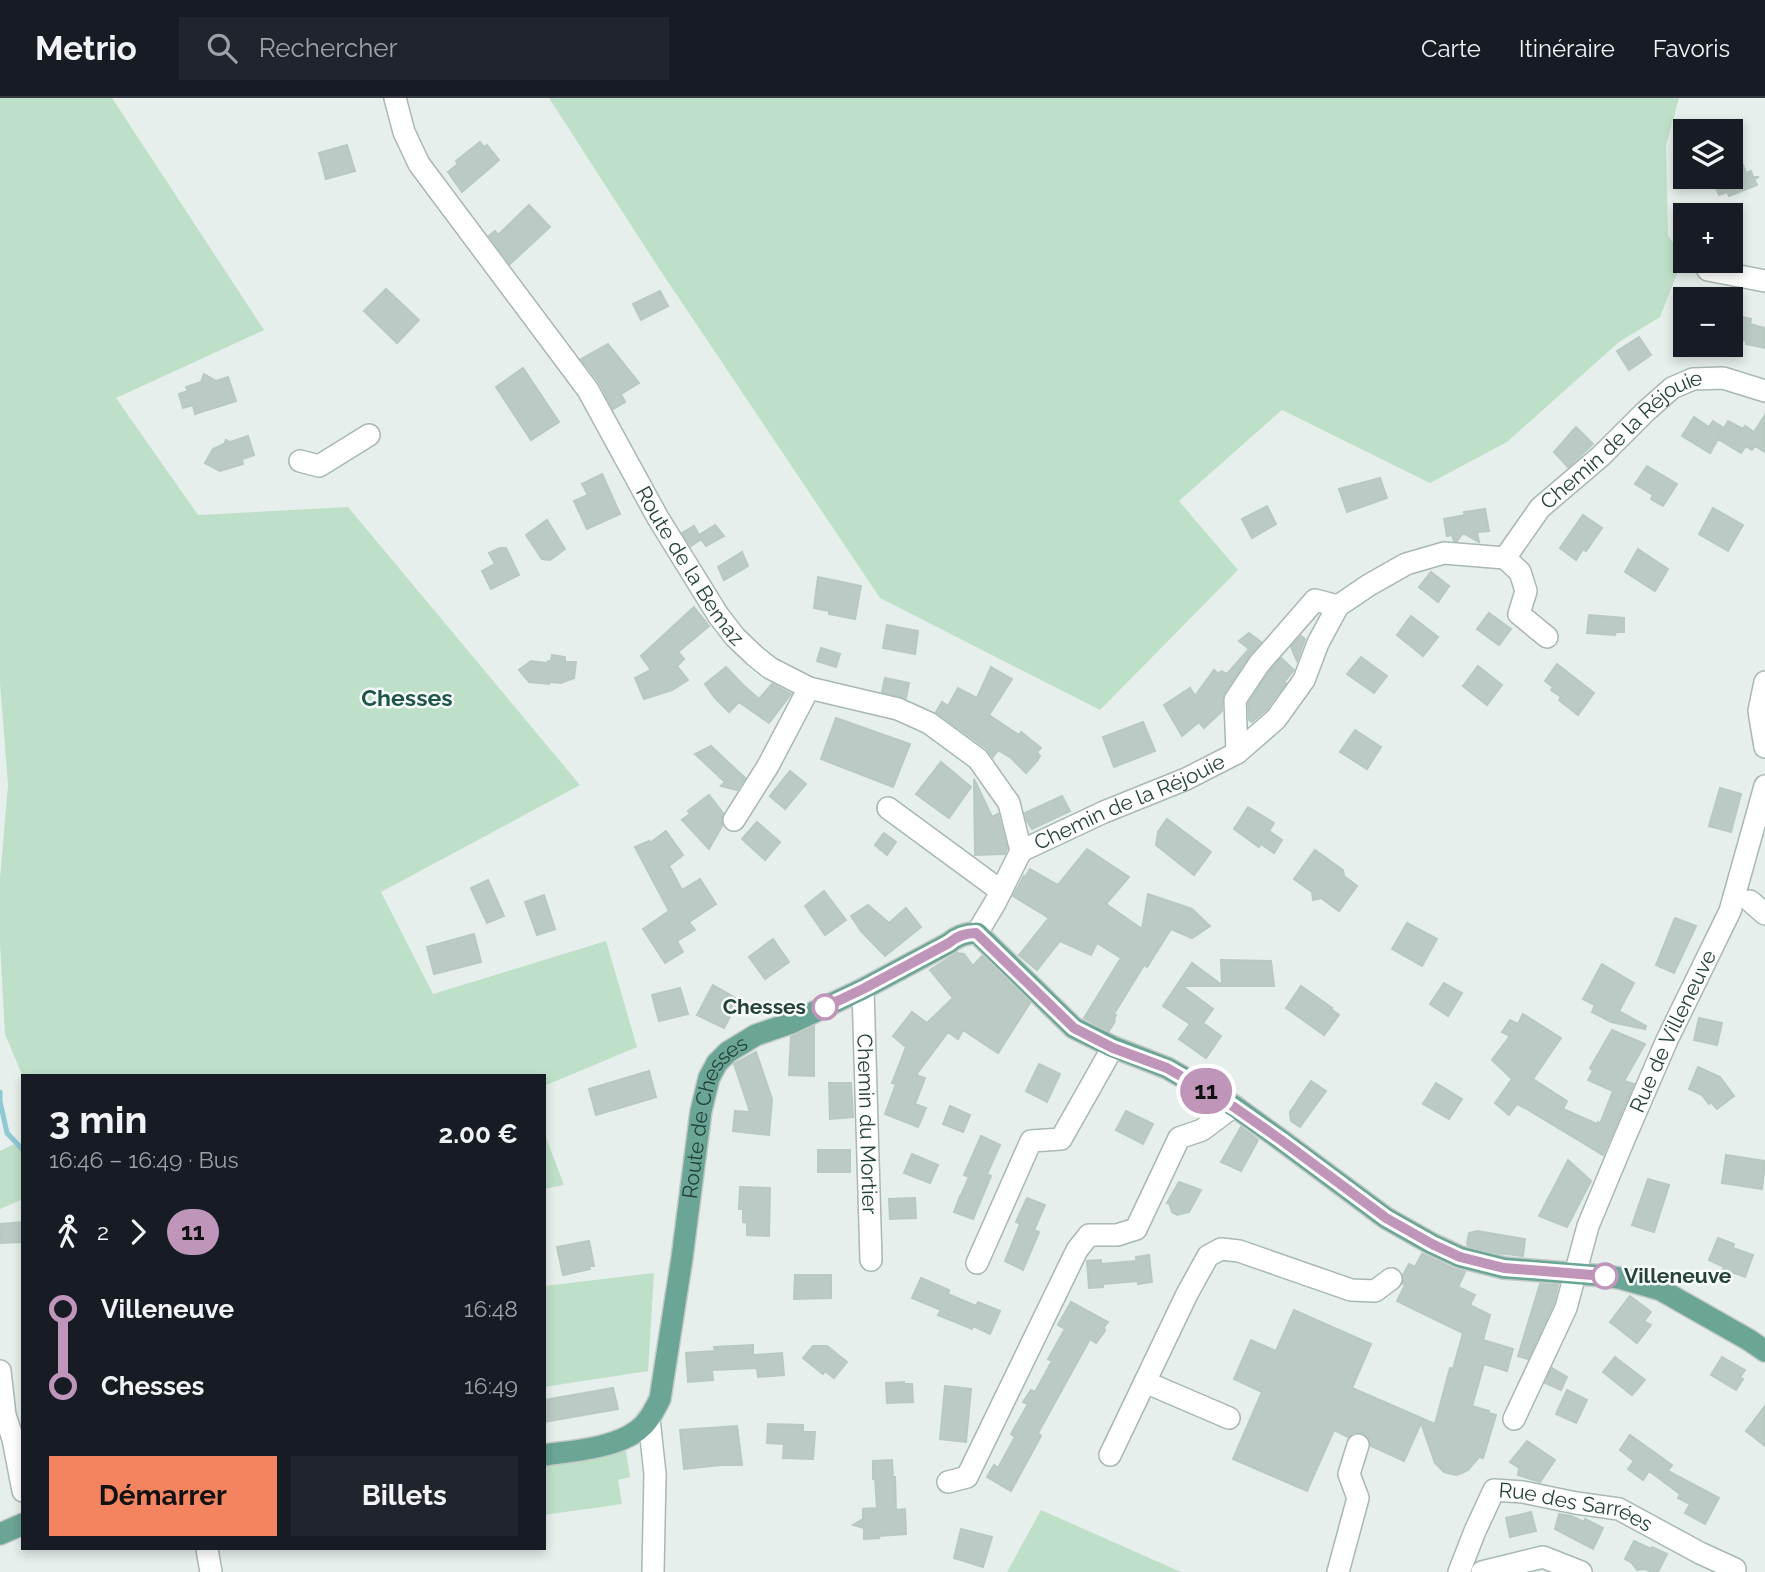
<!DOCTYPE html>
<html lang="fr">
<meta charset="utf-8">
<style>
body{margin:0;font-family:Raleway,sans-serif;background:#20242c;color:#f1f3f6;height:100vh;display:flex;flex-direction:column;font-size:26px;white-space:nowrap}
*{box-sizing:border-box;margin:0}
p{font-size:23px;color:#9ea1a6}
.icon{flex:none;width:38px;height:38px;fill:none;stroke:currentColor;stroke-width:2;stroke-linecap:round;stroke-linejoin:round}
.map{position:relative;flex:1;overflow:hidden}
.side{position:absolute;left:21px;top:976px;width:525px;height:476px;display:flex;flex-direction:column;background:#171b24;border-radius:0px;box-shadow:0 4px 10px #0003}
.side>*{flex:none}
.badge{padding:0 14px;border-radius:23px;font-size:24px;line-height:46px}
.controls{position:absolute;left:1673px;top:21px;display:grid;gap:14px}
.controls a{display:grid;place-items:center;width:70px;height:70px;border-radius:0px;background:#171b24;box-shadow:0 4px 10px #0003;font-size:35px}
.map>.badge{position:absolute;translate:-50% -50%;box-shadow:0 0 0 4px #fff}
.legs{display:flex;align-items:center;gap:10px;height:77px;padding:0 28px;font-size:23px}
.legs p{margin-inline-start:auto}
.head{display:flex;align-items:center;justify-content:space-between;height:119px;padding:0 28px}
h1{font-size:38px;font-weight:700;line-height:52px}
.button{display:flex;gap:14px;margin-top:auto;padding:14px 28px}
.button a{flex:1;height:80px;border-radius:0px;background:#f4845f;color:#111;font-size:28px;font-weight:700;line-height:80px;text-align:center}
.button a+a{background:#20242c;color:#f1f3f6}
ul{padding:0 28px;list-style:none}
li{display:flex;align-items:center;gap:24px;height:77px;font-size:26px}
li i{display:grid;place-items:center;width:10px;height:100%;margin:0 9px;background:currentColor}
li i::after{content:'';width:18px;height:18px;margin:-9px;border:5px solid;border-radius:50%;background:#171b24}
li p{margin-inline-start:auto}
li:first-child i{background:linear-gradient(#0000 50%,currentColor 0)}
li:last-child i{background:linear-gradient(currentColor 50%,#0000 0)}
header{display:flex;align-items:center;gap:42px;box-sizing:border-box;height:98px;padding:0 35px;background:#171b24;border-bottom:2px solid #363941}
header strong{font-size:33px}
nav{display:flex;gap:38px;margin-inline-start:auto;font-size:24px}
.search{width:490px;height:63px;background:#20242c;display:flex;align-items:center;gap:18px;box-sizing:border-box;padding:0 24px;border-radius:0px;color:#9ea1a6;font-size:26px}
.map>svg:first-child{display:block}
</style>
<header>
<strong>Metrio</strong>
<div class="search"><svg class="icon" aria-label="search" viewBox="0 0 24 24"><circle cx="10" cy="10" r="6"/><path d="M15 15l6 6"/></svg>Rechercher</div>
<nav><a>Carte</a><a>Itinéraire</a><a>Favoris</a></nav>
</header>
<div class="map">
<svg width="1765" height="1474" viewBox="0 0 1765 1474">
<rect width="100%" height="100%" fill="#e6efeb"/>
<path fill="#bfe0c8" d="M0,0H112L264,232L116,300L198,417L348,409L580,687L381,794L433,896L606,843L637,949L544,988V978L23,979L5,936L0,845V781L8,687L0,585Z
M549,0H1679L1666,47L1668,138L1684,158L1660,219L1619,244L1507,344L1430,385L1282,312L1179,403L1238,472L1100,612L880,500L658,169Z
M544,1034L564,1087L544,1091Z
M16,1045L23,1052V1101L0,1111V1053Z
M654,1175L648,1273L544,1289V1188Z
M626,1353L630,1379L618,1382L622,1406L544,1417V1366Z
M1041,1412L1181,1474H1007Z"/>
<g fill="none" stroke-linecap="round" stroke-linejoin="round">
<path stroke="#8ec9d4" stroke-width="5" d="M0,994V1003L7,1035L23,1052"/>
</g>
<path fill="#bbcac4" stroke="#b8c9c2" stroke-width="2" d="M480,44L484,49L487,47L499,62L462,94L448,74L458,66L456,63Z
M347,47L355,73L326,81L319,55Z
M1743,67L1746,75L1751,73L1753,79H1759L1754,81L1757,87L1729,98L1727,94L1719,97L1711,79H1731V73Z
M529,107L550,129L510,166L489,138L495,133L498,137Z
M386,191L419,222L397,245L364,213Z
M660,193L668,208L641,222L633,206Z
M1731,216L1751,221L1750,226L1765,230V250L1746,246V243L1731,239Z
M1639,239L1651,257L1629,272L1617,253Z
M608,246L639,285L621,296L625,304L613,311L599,284L581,261Z
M523,270L559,324L531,342L496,289Z
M204,276L216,283L228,279L236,303L195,316L193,307L183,310L179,296L188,293L186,289L201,284Z
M1765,317V354L1755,348L1752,352L1746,348L1741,355L1718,341L1728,323L1743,331L1745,328L1754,334Z
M1694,319L1709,329L1713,323L1724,330L1710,355L1682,338Z
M1576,329L1593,346L1568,369L1554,354Z
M248,338L254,357L242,361L243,366L220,373L205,365L213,351L224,346L226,342L230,344Z
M1647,368L1677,386L1663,408L1651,401L1653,397L1635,386Z
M602,376L620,416L587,431L574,403L588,397L582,386Z
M1380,380L1387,400L1347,414L1339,391Z
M1267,408L1276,426L1252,440L1242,421Z
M1713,410L1743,427L1728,453L1699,436Z
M1485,411L1489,433L1477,434L1479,444L1463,435L1457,443H1454L1452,437L1447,438L1444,421L1465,417L1464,414Z
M1583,417L1602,430L1586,453L1583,451L1576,462L1560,450Z
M547,422L565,451L550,462L542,461L526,437Z
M715,427L724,438L706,448L701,441L691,448L682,435L694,428L699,437Z
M500,450H506L519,477L491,491L482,473L495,466L489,455Z
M1638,451L1668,471L1655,493L1625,474Z
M742,454L748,468L724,482L718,469Z
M1431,474L1449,488L1438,504L1419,489Z
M818,479L861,488L855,521L829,516V513L814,510Z
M694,509L709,528L678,554L684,561L677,568L688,582L672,592L644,601L635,580L651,572L641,558Z
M1489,515L1511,531L1499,547L1477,531Z
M1589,517L1624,520V534H1616L1615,537L1587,535Z
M1411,518L1438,539L1423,558L1397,537Z
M887,527L918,533L915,556L883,550Z
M1249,535L1261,544L1248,559L1224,595L1222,602V613L1204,630L1199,624L1182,638L1164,607L1190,590L1195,598L1214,572L1219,576L1221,573L1227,576L1249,551L1239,543Z
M1301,538L1305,541L1297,563L1291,549Z
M821,550L840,556L836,569L817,563Z
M552,557L565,559V564H576L574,580L561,585L549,584V586L529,584L519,572L531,563L547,565L548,563H551Z
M1361,559L1387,578L1374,595L1347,576Z
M1281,560L1294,572L1284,584L1286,585L1266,612L1252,624L1249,622L1248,606L1269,574Z
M1557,566L1594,595L1578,617L1559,602L1561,599L1551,592L1553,589L1545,583Z
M1478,568L1502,587L1487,607L1463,588Z
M726,569L743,587L759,601L772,586L791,596L769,625L739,604L729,614L715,600L705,586Z
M991,569L1012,581L989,617L1019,637L1021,634L1041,650L1037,654L1040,658L1037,663L1026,675L1011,660L998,652L993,659L986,650L936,614L942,604L948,608L958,590L977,600Z
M885,580L909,585L906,600L882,594Z
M836,620L910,646L893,689L821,661Z
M1143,624L1155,653L1114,669L1103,639Z
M1355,632L1381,649L1367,671L1340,654Z
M711,648L745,680L737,692L721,688L725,684L695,656Z
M941,664L971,689L949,720L916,696Z
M790,673L806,686L785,711L770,698Z
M974,681L992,719L998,716L1007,750L1005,756L975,757Z
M1720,690L1741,696L1731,734L1709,728Z
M709,697L723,715L721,722L722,728L709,751L682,722L690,716L688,713Z
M1062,698L1070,713L1032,731L1027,723L1025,715Z
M1248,709L1274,725L1269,733L1282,742L1274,755L1261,746L1259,749L1234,731Z
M1167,721L1211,754L1194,777L1156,747L1158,734Z
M757,724L780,744L765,762L742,741Z
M666,733L683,757L669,768L682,792L700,781L716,806L689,824L695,832L677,843L683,854L665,865L643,831L669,813L635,749L649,743L650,745Z
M884,735L896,744L887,757L875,747Z
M1087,751L1129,779L1106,806L1142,831L1148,796L1192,811L1210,828L1192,840L1171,831L1147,869L1144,867L1114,916L1116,917L1114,922L1115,923L1109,933L1084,920L1121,860L1097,845L1091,857L1060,843L1037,872L1019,857L1049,820L1013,798L1024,778L1025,779L1030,771L1058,787Z
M1315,752L1343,772L1344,778L1357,788L1339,813L1321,800L1313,802L1312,794L1294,781Z
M488,782L504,818L487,825L471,790Z
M824,793L846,822L825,837L805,808Z
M544,797L555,831L537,837L525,804Z
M868,807L889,825L906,810L921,829L885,858L861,833L851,818Z
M1675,820L1696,828L1674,875L1656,867Z
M1407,825L1437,841L1422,868L1392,851Z
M474,836L481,864L434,876L427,849Z
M773,841L789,864L765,881L749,859Z
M957,855L964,856L973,868L982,858L1030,905L998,955L963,932L958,941L948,934L916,977L925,980L915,1006L926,1010L918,1029L885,1016L896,986L892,985L906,949L893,938L912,914L927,925L953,900L930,872Z
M1221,862L1271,863L1274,888H1182L1213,911L1203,925L1221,938L1206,960L1179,941L1190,926L1163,908L1192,865L1222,887Z
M1602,866L1634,885L1619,913L1646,928L1645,931L1611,924L1592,914L1595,907L1583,901Z
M1444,885L1462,895L1448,918L1430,906Z
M713,887L739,902L724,930L697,917Z
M1301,888L1332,910L1331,911L1339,917L1324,937L1286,910Z
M680,890L688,916L659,923L652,897Z
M1523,916L1561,940L1533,981L1567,1003L1563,1011L1597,1026L1598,1024L1600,1026L1613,993L1588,982L1593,973L1590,970L1612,932L1645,946L1624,983L1634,986L1603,1057L1525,1010L1517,1006L1509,1017L1495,1005L1512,981L1492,962L1510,938L1502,934L1510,922L1518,926Z
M1699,920L1722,925L1717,947L1694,942Z
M814,928V978L789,977L791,939Z
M756,954L772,1001L769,1037L733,1033L735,1013L750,1014L734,966Z
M1039,966L1060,976L1047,1004L1026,993Z
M1698,969L1720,979L1734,998L1717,1011L1711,1004L1709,1006L1702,997L1689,991Z
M649,973L656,999L596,1017L589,991Z
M1311,983L1326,993L1300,1029L1291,1023L1290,1014Z
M829,985H851L853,1019L830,1021Z
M1436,985L1462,1001L1449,1021L1423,1006Z
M950,1008L970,1017L963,1034L943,1026Z
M1126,1013L1153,1026L1143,1046L1116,1032Z
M1241,1029L1258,1042L1241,1073L1221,1064Z
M981,1038L1000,1047L987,1076L991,1078L973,1121L954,1114L960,1098H963L961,1097L969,1079L964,1077Z
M818,1052H850V1074H818Z
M912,1056L938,1067L930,1085L904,1075Z
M1726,1057L1765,1063L1762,1091L1722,1085Z
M1568,1062L1591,1083L1567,1129L1539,1118Z
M1648,1081L1669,1087L1654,1134L1632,1127Z
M1179,1084L1201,1092L1189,1114L1177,1117L1172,1114L1170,1107L1167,1105Z
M740,1089L770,1090L769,1138L747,1137V1125L743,1124V1111H739Z
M915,1100L916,1120L890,1121L889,1101Z
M1027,1100L1045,1107L1034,1132L1039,1134L1023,1172L1005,1163L1020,1126L1016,1124Z
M23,1124V1144L1,1145L0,1126Z
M1477,1133L1525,1141L1523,1158L1497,1155L1469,1148L1467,1146L1469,1135Z
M1718,1140L1734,1146L1733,1150L1753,1157L1745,1179L1723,1171L1724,1169L1709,1162Z
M589,1143L594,1168H589L590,1171L563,1177L557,1149Z
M1422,1156L1454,1171L1465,1174L1458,1189L1475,1197L1470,1207L1490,1217L1483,1242L1513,1251L1507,1273L1484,1266L1472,1308L1489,1313V1315L1496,1317L1483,1360L1479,1359L1468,1372L1462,1375L1456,1377L1444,1374L1435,1365L1421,1325L1404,1363L1371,1348L1368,1339L1363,1335L1354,1334L1348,1339L1334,1332L1307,1393L1233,1361L1262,1294L1234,1281L1251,1242L1276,1253L1294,1212L1371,1246L1352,1290L1435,1326L1450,1270L1453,1271L1463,1235L1397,1203L1405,1187L1403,1186V1177L1409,1166L1415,1169Z
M1149,1157L1152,1184L1138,1186V1183L1103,1186V1189L1089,1190L1087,1163L1101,1162V1166L1136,1163V1159Z
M795,1177H831V1200L794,1201Z
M921,1180L949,1192L948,1196L976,1208L978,1204L1000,1213L990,1236L973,1228L972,1231L938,1217L941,1212L912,1200Z
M1540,1186L1558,1187L1554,1205L1528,1261L1518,1258Z
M1630,1198L1651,1214L1644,1223L1651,1227L1637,1245L1610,1224Z
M1071,1204L1108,1224L1104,1229L1105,1233L1096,1245L1090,1241L1038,1335L1041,1338L1011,1393L987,1379L994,1367L998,1370L1015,1339L1011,1336L1028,1306L1023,1304L1031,1292L1035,1294L1052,1263L1048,1261L1065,1231L1058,1227Z
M753,1247V1257L782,1255L784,1277L758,1279L757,1270L712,1272L713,1282L688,1284L686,1255L715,1253L714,1249Z
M813,1248H827L847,1264L834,1280L825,1273L823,1276L803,1260Z
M1615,1259L1645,1282L1632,1297L1603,1274Z
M1722,1259L1745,1272L1740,1279L1743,1281L1736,1292L1711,1277Z
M1552,1270L1567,1279L1561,1292L1545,1285Z
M904,1284V1286H912L913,1304L887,1305L886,1285Z
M945,1288L971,1291L966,1344L940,1341Z
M613,1290L618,1311L544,1324V1302Z
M1567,1292L1587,1302L1576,1325L1556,1316Z
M1765,1308V1348L1746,1333Z
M768,1326L803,1327V1334H815L813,1361L783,1360L784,1346L767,1345Z
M737,1328L742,1367H721L684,1371L680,1332Z
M1630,1337L1672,1367L1668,1373L1719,1400L1705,1426L1685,1415L1690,1406L1678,1400L1680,1396L1649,1373L1643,1382L1628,1371L1634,1363L1620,1352Z
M1527,1343L1555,1362L1540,1384L1518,1377L1519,1370L1510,1364Z
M892,1362L893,1379H895L896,1412L905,1411L906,1436L878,1438L879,1440L864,1441V1430L853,1427L863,1421V1411L877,1410L875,1380L873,1381V1363Z
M1531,1414L1536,1433L1510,1439L1506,1420Z
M1559,1416L1571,1418L1584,1424L1585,1421L1603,1430L1593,1451L1555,1431Z
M961,1431L992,1439L983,1469L954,1460Z
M1634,1443L1651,1451L1652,1449L1667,1456L1658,1474H1652L1645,1471L1637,1472L1631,1464L1625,1461Z"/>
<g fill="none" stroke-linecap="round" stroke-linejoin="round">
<defs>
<g id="minor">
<path id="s1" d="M395,0L404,34L419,66L588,292L658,420L718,517L735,539L755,558L770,570L809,590L898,611L929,625L978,661L1009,705L1021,753L995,805L977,835"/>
<path d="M1708,172L1765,183"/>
<path d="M300,363L319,368L369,337"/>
<path d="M1505,460L1520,474L1526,493L1519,516L1547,539"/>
<path d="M1765,584L1759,613L1765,649"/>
<path d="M1237,655L1235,602L1259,566L1315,502L1338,508"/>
<path d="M888,710L1001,793"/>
<path d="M734,722L768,668L809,590"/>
<path id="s2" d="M1021,753L1104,714L1186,681L1237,655L1276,621L1304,582L1318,545L1338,508L1369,487L1406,466L1444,455L1505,460L1540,410L1601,358L1645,314L1672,290L1693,281L1723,280L1765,293"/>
<path d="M1750,803L1765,816"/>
<path id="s3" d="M863,891L871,1162"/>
<path d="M977,1165L1031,1043L1061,1041L1113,949"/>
<path d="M0,1273L5,1317L13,1341L23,1393"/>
<path d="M1145,1284L1229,1320"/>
<path d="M649,1321L655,1376L653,1474"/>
<path id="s4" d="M1514,1321L1566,1210L1588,1128L1625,1039L1667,942L1730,813L1765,688"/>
<path d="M1110,1357L1187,1196L1208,1158L1221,1151L1239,1153L1351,1192L1375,1193L1391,1181"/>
<path d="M948,1384L967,1379L1077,1152L1089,1137H1117L1136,1131L1179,1040L1202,1032L1234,1008"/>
<path d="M207,1451L211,1474"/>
<path d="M1338,1474L1358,1400L1349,1376L1358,1347"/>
<path id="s5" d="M1459,1474L1475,1433L1494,1392L1523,1394L1576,1405L1619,1411L1700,1455L1735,1471"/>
<path d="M1482,1474L1543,1459L1581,1474"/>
</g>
<g id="major">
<path id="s6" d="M544,1357C572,1353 616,1350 638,1332C649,1324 654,1312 660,1301L682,1160L701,1013L709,980L717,965L728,954L756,937L791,925L863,891L949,845C957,838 966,835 977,835L1074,930L1113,949L1167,970L1234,1008L1281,1042L1386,1120L1432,1146L1460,1159L1504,1170L1605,1178L1619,1180L1661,1192L1749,1242L1765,1253"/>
<path d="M0,1436L23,1426"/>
</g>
</defs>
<use href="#minor" stroke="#a8b8b2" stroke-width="24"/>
<use href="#major" stroke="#c2cac8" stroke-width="24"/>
<use href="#minor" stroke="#fff" stroke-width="21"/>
<use href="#major" stroke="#6aa596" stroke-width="21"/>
</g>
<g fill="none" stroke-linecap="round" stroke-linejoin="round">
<defs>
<path id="line-1" d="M825,909L863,891L949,845C957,838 966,835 976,835L1074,930L1113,950L1167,970L1234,1009L1281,1042L1386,1120L1432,1146L1460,1159L1504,1170L1605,1178"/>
</defs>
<use href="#line-1" stroke="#fff" stroke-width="16"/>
<use href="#line-1" stroke="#bf96ba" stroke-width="10"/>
</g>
<g fill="#fff" stroke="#bf96ba" stroke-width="3.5">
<circle cx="825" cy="909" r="12"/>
<circle cx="1605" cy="1178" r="12"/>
</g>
<g text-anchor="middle" stroke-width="5" stroke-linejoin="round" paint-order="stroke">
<g font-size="21" fill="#24423a" stroke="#f7fbf9">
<text dy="7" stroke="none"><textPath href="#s2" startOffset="768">Chemin de la Réjouie</textPath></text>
<text dy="7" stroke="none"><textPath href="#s1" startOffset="556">Route de la Bemaz</textPath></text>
<text dy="7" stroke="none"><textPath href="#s2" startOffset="119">Chemin de la Réjouie</textPath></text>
<text dy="7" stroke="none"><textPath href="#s4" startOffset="420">Rue de Villeneuve</textPath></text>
<text dy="7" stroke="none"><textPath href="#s6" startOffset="427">Route de Chesses</textPath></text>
<text dy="7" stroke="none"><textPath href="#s3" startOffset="135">Chemin du Mortier</textPath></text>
<text dy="7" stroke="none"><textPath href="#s5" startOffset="173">Rue des Sarrées</textPath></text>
</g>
<g font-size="21" font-weight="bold" fill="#24423a" stroke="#f7fbf9" text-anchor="end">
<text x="806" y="916">Chesses</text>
<text x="1624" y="1185" text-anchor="start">Villeneuve</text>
</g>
<g font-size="23" font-weight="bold" fill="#1f5548" stroke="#f7fbf9">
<text x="407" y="608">Chesses</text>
</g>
</g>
</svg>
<div class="controls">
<a><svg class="icon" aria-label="layers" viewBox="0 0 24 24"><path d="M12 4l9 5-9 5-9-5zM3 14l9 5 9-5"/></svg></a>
<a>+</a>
<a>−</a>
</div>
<b class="badge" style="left:1206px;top:993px;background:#bf96ba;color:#111">11</b>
<section class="side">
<div class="head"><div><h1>3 min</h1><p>16:46 – 16:49 · Bus</p></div><b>2.00 €</b></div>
<div class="legs"><svg class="icon" aria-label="walk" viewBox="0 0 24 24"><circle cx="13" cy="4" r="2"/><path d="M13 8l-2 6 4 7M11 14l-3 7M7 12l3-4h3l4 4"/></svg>2<svg class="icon" aria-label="forward" viewBox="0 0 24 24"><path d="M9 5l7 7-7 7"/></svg><b class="badge" style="background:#bf96ba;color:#111">11</b></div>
<ul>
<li><i style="color:#bf96ba"></i><b>Villeneuve</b><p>16:48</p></li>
<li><i style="color:#bf96ba"></i><b>Chesses</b><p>16:49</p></li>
</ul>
<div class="button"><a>Démarrer</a><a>Billets</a></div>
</section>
</div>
